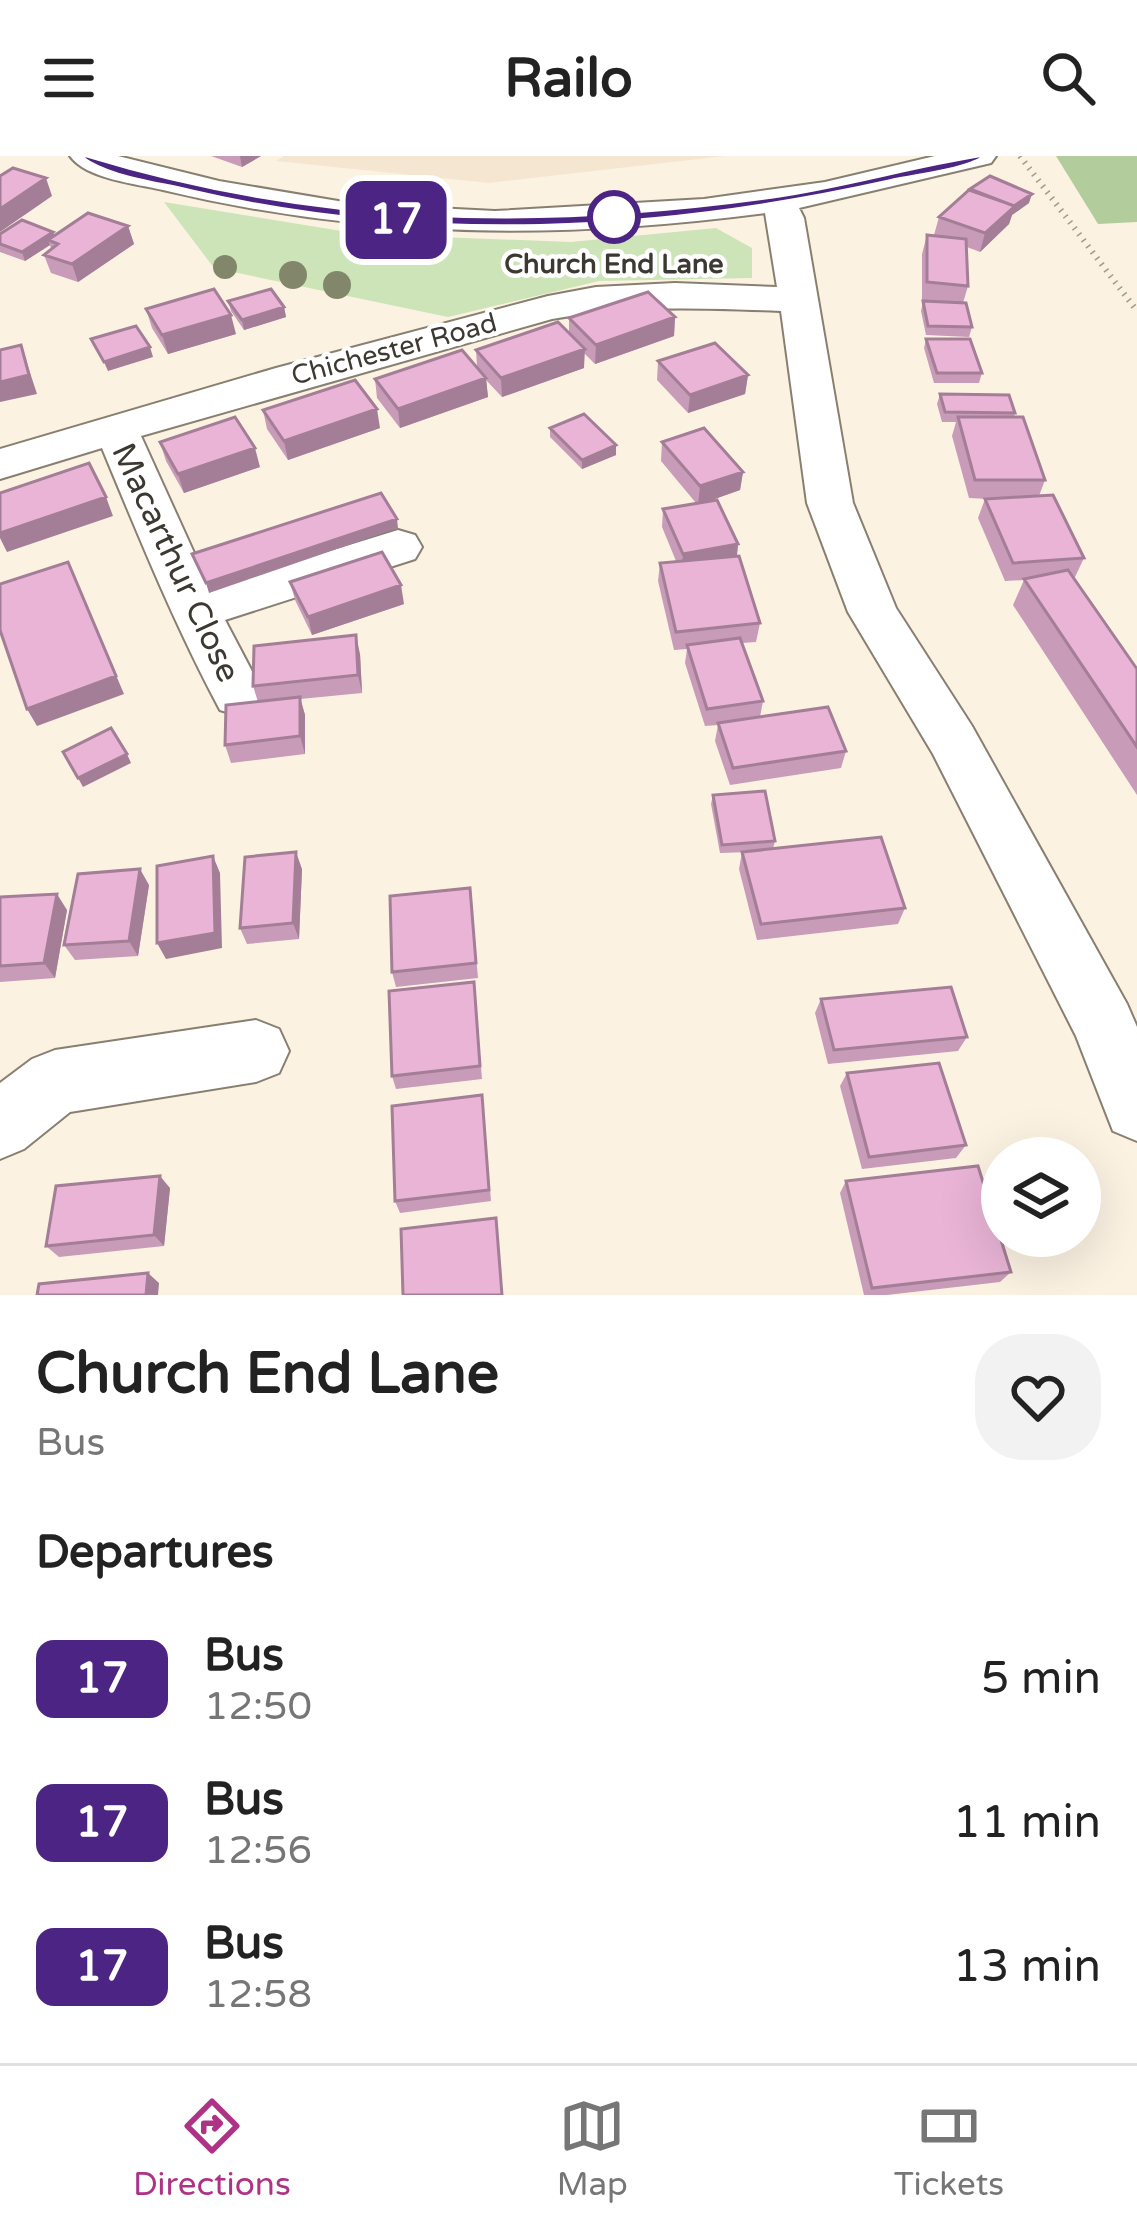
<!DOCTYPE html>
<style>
body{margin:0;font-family:"Varela Round",sans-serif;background:#f2f2f2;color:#222;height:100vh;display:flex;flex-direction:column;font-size:45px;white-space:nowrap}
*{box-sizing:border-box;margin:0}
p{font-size:39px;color:#767676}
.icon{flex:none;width:66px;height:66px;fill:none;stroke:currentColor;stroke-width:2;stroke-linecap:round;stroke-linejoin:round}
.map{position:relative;height:1139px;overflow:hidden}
.drawer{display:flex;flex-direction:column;background:#fff;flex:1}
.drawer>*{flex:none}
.badge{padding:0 24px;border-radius:18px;font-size:42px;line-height:78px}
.buttons{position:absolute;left:981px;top:981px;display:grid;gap:24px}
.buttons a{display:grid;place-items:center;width:120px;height:120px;border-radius:50%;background:#fff;box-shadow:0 12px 48px #0002;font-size:60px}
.map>.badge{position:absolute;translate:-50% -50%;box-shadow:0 0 0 6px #fff}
h2{padding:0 36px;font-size:45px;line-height:108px}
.round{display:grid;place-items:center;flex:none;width:126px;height:126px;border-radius:48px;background:#f2f2f2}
.head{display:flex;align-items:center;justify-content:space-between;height:204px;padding:0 36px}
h1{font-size:57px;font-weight:700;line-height:90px}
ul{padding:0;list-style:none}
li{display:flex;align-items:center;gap:36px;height:144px;padding:0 36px}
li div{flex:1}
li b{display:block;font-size:45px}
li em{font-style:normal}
li .badge{min-width:132px;font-weight:700;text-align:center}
header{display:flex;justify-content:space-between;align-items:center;height:156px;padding:0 36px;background:#fff;font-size:54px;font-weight:700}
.dock{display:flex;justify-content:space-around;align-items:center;height:168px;border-top:3px solid #e0e0e0;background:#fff;font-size:33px;color:#767676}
.dock a{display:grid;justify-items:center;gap:6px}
.dock .on{color:#ae3285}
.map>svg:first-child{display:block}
</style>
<header><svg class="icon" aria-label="menu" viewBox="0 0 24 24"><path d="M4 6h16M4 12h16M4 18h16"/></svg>Railo<svg class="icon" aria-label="search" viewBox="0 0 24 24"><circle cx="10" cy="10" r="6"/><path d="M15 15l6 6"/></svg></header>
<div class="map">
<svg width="1137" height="1139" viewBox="0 0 1137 1139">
<rect width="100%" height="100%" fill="#fcf2e2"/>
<path fill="#f4e6d1" d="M284,0H725L489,27L276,5Z"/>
<path fill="#cde4b9" d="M164,46L360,78L571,86L716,72L752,92V122L599,125L448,161L214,112Z"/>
<path fill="#b2cd9b" d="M1056,0H1137V66L1098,68Z"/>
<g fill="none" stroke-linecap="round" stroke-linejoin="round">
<defs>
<path id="minor" d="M70,0H118L219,25L356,48L495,55L704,43L825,26L935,0H996L991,7L799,52L804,62L853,347L896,452L972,570L1127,848L1137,871V985L1113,975L1076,880L933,598L848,456L807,347L781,155C703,152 628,149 552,163L141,280L210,432L398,374L415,379L422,391L415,403L225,464L265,540L258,554L239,560L220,554C175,470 139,381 102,292L0,323V293L276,212L548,140L596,131L675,127L777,131L765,57C557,84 368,83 163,34C137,28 86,23 70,0Z
M256,864L279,873L289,895L279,917L256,926L70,956L24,993L0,1003V927L32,903L55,894Z"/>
</defs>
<use href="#minor" stroke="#887f71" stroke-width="4"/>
<path stroke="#a19a8f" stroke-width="6" stroke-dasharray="1.5 6" stroke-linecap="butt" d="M1020,0L1137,155"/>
<use href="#minor" fill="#fff" fill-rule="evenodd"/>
</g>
<g fill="#82876c">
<circle cx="225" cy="111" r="12"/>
<circle cx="293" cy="119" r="14"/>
<circle cx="337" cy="129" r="14"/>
</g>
<path fill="#c89bb8" d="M211,0H261L242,11Z
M1029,47L1012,59L1009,68L980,96L967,91L968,130L963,147L972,171L969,181L926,179L921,155L923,145H929H922V98L927,79H934L939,61Z
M128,70L134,88L78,126L51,117L44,99L51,93L50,89L25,105L0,96V78L53,76L54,79Z
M228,145L284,151L286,161L244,174L231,155Z
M146,153L236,178L168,198L152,172Z
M675,161L674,180L595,208L584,197V212L502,241L486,224L488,241L400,272L377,242L375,223L477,211L476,194L569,177V162Z
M926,183L982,217L979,227H934L924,192Z
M658,205L748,219L745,238L688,257L657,224Z
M940,238L1015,257L1014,261L1045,324L1039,340L1084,402L1075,421H1072L1137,513V639L1013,449L1024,424L1005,425L978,362L985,343H988L969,342L952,280L956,266H942L937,248Z
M263,254L380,272L288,304L267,273Z
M550,272L616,299L582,313L550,281Z
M160,286L260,311L184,337L166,305Z
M662,286L743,316L740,334L708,345L738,388L737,400L760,467L756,486L742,487L763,545L760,561L846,595L841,612L730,629L715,585L718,569L705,570L685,507L687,493L674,494L658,425L660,407L676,405L662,371L663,353L696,347L661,305Z
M290,426L404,448L312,479L295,444Z
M360,498L362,537L300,543L305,559V598L231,607L225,589L258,546L253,530Z
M713,639L775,685L773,693L905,752L898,768L757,784L739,713L742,696H749L720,697L711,648Z
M302,713L299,783L247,788L240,772Z
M149,729L138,800L75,804L64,789Z
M470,732L478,822L396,831L392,816Z
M0,741L67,754L55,822L0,826Z
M474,826L482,923L396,933L392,920Z
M821,843L967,881L958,895L828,908L815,857Z
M847,917L966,989L956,1002L862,1013L840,930Z
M482,939L491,1045L400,1057L395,1045Z
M846,1025L1011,1116L1000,1126L887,1139H864L840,1037Z
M170,1032L164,1090L59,1101L46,1090Z"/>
<path fill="#a37e96" d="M240,0H261L242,11Z
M46,22L52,40L0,76V53Z
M1032,38L1029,47L1012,59L1009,68L980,96L985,77L1013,51Z
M128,70L134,88L78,126L72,108Z
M53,76L56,85L48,84L50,89L25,105L22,96Z
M284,151L286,161L244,174L242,164Z
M231,159L236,178L168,198L162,179Z
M675,161L674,180L595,208L596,189Z
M21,189L37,238L0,246V226Z
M150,191L153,201L108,215L104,206Z
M585,193L584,212L502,241L501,222Z
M748,219L745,238L688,257L690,239Z
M486,222L488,241L400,272L398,253Z
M377,253L380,272L288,304L284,285Z
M616,289V299L582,313V304Z
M255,292L260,311L184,337L178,318Z
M743,316L740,334L698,349L700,330Z
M106,341L113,360L7,396L0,382V377Z
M397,363L398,372L209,437L206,427Z
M738,388L736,407L681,417L683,398Z
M68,406L124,538L37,570L27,553Z
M401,429L404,448L312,479L308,461Z
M356,479L360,498L362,537L358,519Z
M300,541L305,559V598L300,580Z
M127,598L131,607L83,631L78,622Z
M296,696L302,713L299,783L293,767Z
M213,700L220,717L222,792L166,803L157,787Z
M140,713L149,729L138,800L129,785Z
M57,738L67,754L55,822L44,807Z
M160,1020L170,1032L164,1090L154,1079Z
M148,1117L159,1127L158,1139H146Z"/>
<path fill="#e9b4d6" stroke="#a37e96" stroke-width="3" d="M13,12L46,22L0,53V20Z
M990,20L1032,38L1014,50L970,33Z
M969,34L1015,50L985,77L939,61Z
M88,57L128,70L72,108L44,99L58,88L48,84Z
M22,64L53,76L22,96L0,88V78Z
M927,79L966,83L968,130L927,126Z
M214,133L231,159L162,179L146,153Z
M271,133L284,151L242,164L228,145Z
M648,136L675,161L596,189L569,162Z
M923,145L966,147L972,171L928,170Z
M558,166L585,193L501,222L476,194Z
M136,170L150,191L104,206L91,183Z
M926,183H970L982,217H937Z
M715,187L748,219L690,239L658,205Z
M21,189L29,219L0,226V194Z
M462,194L486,222L398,253L375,223Z
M355,224L377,253L284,285L263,254Z
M940,238L1009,239L1015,257L945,256Z
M584,258L616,289L582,304L550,272Z
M235,261L255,292L178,318L160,286Z
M958,261H1023L1045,324H975Z
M704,272L743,316L700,330L662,286Z
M89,307L106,341L0,377V337Z
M381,337L397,363L206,427L192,398Z
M1053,339L1084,402L1013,407L985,343Z
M717,344L738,388L683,398L663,353Z
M382,396L401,429L308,461L290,426Z
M739,400L760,467L676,476L660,407Z
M68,406L116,520L27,553L0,474V428Z
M1068,414L1137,513V591L1024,423Z
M356,479L358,519L253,530L254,490Z
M740,482L763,545L707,553L687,489Z
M300,541V580L225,589L226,549Z
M828,551L846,595L733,612L718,567Z
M111,572L127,598L78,622L63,596Z
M765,635L775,685L722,689L713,639Z
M881,681L905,752L761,768L742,696Z
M296,696L293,767L240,772L245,701Z
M213,700L215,777L157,787V710Z
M140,713L129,785L64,789L78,718Z
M470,732L476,807L392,816L390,740Z
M57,738L44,807L0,810V741Z
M474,826L480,910L392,920L389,835Z
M951,831L967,881L834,894L821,843Z
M939,907L966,989L869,1001L847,917Z
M482,939L489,1034L395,1045L392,950Z
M978,1010L1011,1116L872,1132L846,1025Z
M160,1020L154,1079L46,1090L56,1030Z
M496,1062L502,1139H403L401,1073Z
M148,1117L146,1139H37L39,1128Z"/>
<path fill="#4c2483" stroke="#fff" stroke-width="3" d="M80,0H87C317,70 535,74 773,41C842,31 910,11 978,0H986C961,15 919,18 889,25C658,76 424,89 192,35C156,26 109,22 80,0Z"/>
<circle fill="#fff" stroke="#4c2483" stroke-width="6" cx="614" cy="61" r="24"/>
<g text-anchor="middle" stroke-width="9" stroke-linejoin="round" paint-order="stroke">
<g font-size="27" font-weight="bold" fill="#3c3832" stroke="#fff">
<text x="614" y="117">Church End Lane</text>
</g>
<g font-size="27" fill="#3c3832" stroke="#fff">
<text transform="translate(394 193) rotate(-15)" y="9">Chichester Road</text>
</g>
<g font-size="33" fill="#3c3832" stroke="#fff">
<text transform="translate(177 406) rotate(65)" y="12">Macarthur Close</text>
</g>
</g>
</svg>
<div class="buttons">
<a><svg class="icon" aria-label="layers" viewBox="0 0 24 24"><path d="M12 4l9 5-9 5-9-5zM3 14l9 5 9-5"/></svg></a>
</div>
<b class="badge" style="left:396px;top:64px;background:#4c2483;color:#fff">17</b>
</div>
<section class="drawer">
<div class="head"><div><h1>Church End Lane</h1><p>Bus</p></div><a class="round"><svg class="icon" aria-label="heart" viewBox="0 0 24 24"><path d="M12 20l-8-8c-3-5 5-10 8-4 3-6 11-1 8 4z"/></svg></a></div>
<h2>Departures</h2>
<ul>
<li><span class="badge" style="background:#4c2483;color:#fff">17</span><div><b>Bus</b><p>12:50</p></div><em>5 min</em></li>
<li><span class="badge" style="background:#4c2483;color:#fff">17</span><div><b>Bus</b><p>12:56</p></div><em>11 min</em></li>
<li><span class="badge" style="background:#4c2483;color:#fff">17</span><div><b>Bus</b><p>12:58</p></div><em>13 min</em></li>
</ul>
</section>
<nav class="dock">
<a class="on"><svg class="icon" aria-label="directions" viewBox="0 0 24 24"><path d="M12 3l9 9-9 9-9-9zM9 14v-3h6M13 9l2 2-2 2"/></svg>Directions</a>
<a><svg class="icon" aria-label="map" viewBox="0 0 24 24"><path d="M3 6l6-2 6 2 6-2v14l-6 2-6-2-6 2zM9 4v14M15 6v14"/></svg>Map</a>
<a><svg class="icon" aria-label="tickets" viewBox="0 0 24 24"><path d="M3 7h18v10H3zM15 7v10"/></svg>Tickets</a>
</nav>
